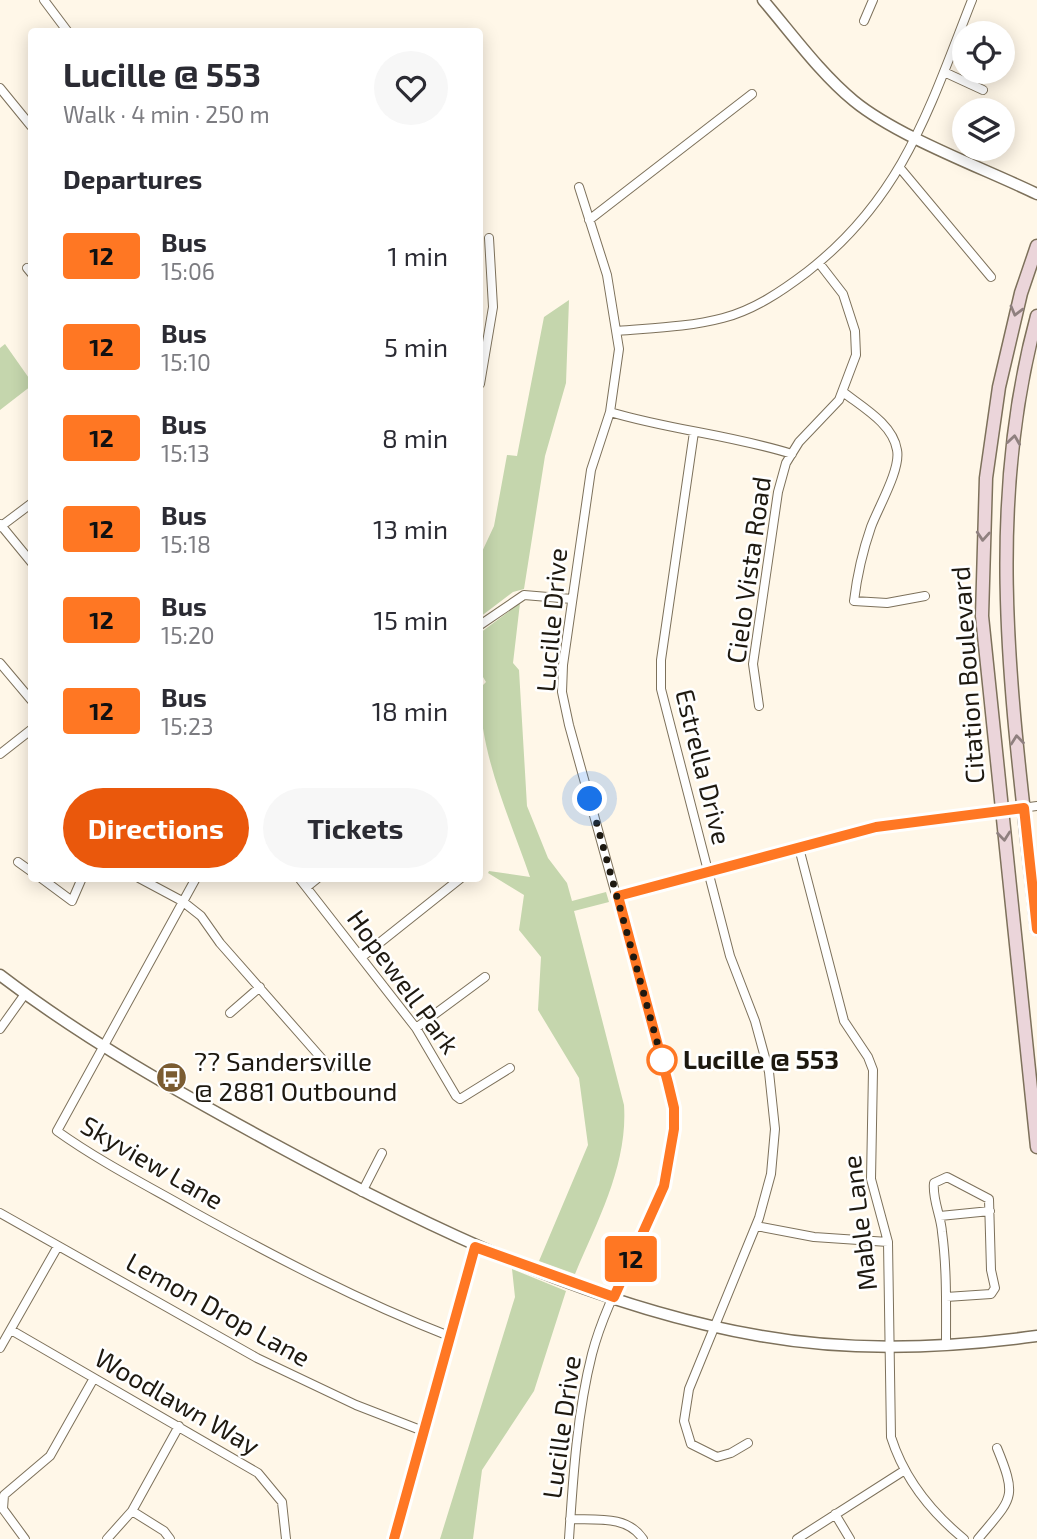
<!DOCTYPE html>
<meta charset="utf-8">
<style>
body{margin:0;font-family:"Exo 2",sans-serif;background:#f7f7f7;color:#2b2b33;height:100vh;display:flex;flex-direction:column;font-size:26px;white-space:nowrap}
*{box-sizing:border-box;margin:0}
p{font-size:23px;color:#7c7c81}
.icon{flex:none;width:38px;height:38px;fill:none;stroke:currentColor;stroke-width:2;stroke-linecap:round;stroke-linejoin:round}
.map{position:relative;flex:1;overflow:hidden}
.sheet{position:absolute;left:28px;top:28px;width:455px;height:854px;display:flex;flex-direction:column;background:#fff;border-radius:7px;box-shadow:0 4px 18px #0003}
.sheet>*{flex:none}
.badge{padding:0 14px;border-radius:5px;font-size:24px;line-height:46px}
.controls{position:absolute;left:952px;top:21px;display:grid;gap:14px}
.controls a{display:grid;place-items:center;width:63px;height:63px;border-radius:50%;background:#fff;box-shadow:0 4px 18px #0003;font-size:35px}
.you{position:absolute;width:35px;height:35px;margin:-18px;border:5px solid #fff;border-radius:50%;background:#1a73e8;box-shadow:0 0 0 10px #1a73e833}
.map>.badge{position:absolute;translate:-50% -50%;box-shadow:0 0 0 4px #fff}
h2{padding:0 35px;font-size:26px;line-height:63px}
.round{display:grid;place-items:center;flex:none;width:74px;height:74px;border-radius:37px;background:#f7f7f7}
.headline{display:flex;align-items:center;justify-content:space-between;height:119px;padding:0 35px}
h1{font-size:33px;font-weight:700;line-height:52px}
.primary-button{display:flex;gap:14px;margin-top:auto;padding:14px 35px}
.primary-button a{flex:1;height:80px;border-radius:42px;background:#ea580c;color:#fff;font-size:28px;font-weight:700;line-height:80px;text-align:center}
.primary-button a+a{background:#f7f7f7;color:#2b2b33}
ul{padding:0;list-style:none}
li{display:flex;align-items:center;gap:21px;height:91px;padding:0 35px}
li div{flex:1}
li b{display:block;font-size:26px}
li em{font-style:normal}
li .badge{min-width:77px;font-weight:700;text-align:center}
.map>svg:first-child{display:block}
</style>
<div class="map">
<svg width="1037" height="1539" viewBox="0 0 1037 1539">
<rect width="100%" height="100%" fill="#fff7e8"/>
<path fill="#c5d6ad" d="M569,300L566,383L545,456L524,589L513,592L480,617V556L494,526L507,455L517,456L544,317Z
M5,344L31,381V386L0,410V348Z
M520,603L513,663L519,670L527,806L548,858L567,883L572,901L606,892L609,902L574,911L624,1105C628,1164 598,1220 575,1274L539,1261L588,1145L579,1078L538,1010L541,957L519,930L524,895L488,873L489,871L530,877C509,816 479,753 480,688L486,682L480,672V633Z
M512,1269L566,1291L534,1391L482,1470L473,1539H440L515,1297Z"/>
<g fill="none" stroke-linecap="round" stroke-linejoin="round">
<defs>
<path id="minor" d="M44,0L68,32
M864,21L873,0
M944,72L983,90
M0,88L31,126
M900,168L991,277
M589,220L752,94
M27,268L32,274
M618,331C653,328 689,327 723,318C754,310 782,291 807,272C903,197 929,109 972,0
M480,384L493,307L489,238
M843,392C862,407 893,424 897,450C901,469 878,508 871,527C863,550 857,576 854,601L887,603L925,596
M610,412C670,430 732,435 792,454
M694,432L661,660V689L730,956L755,1021L769,1072L775,1129L771,1174L759,1218L689,1389L684,1421L691,1444L717,1457L731,1453L748,1443
M0,524L32,563
M0,527L32,503
M480,625L524,595L572,599
M0,663L32,701
M759,706L753,664L778,492L786,463L799,442L839,400L856,355L855,331L843,294L819,263
M0,754L32,729
M799,848L844,1021L868,1057L873,1070L871,1179L888,1242L891,1437C904,1478 931,1512 964,1539
M18,862L32,872
M41,878L72,901L82,878
M139,878L182,901L201,916L220,943L330,1068
M196,878L57,1131C99,1161 146,1185 190,1210C275,1257 359,1301 449,1336
M299,878L416,1028L456,1096L460,1099L510,1068
M307,887L318,878
M618,896L876,827L1037,806
M363,956L461,878
M230,1013L260,987
M416,1028L485,977
M0,1029L25,994
M362,1192L382,1153
M0,1213L257,1358L356,1405L423,1431
M940,1216L990,1211
M756,1226L814,1237L888,1242
M946,1297L991,1294L995,1288L991,1270L989,1199L947,1177L934,1183C932,1199 941,1216 942,1232C947,1269 946,1306 946,1344
M11,1330L258,1473L282,1502L286,1539
M0,1348L58,1246
M132,1511L164,1531L170,1539
M835,1514L850,1539
M570,1519C596,1520 627,1515 643,1539
M25,1539L3,1509L4,1495L50,1456L94,1378
M107,1539L132,1511L179,1426
M569,1539C573,1478 577,1413 592,1354C617,1259 691,1187 668,1083L569,725L562,692L563,665L591,470L610,412L619,349L607,275L579,187
M797,1539L905,1470
M978,1539C1012,1498 1018,1499 997,1448"/>
<path id="tertiary" d="M763,0C792,34 820,73 854,101C898,137 983,168 1037,194
M0,975C85,1040 180,1093 274,1144C425,1226 591,1307 761,1336C850,1352 948,1348 1037,1336
M394,1539L475,1247"/>
<path id="secondary" d="M1037,246L1021,293L999,387L986,478L982,616L1037,1147
M1037,316C981,521 1015,722 1037,929"/>
</defs>
<use href="#minor" stroke="#7d715b" stroke-width="10"/>
<use href="#tertiary" stroke="#7d715b" stroke-width="13"/>
<use href="#secondary" stroke="#7d715b" stroke-width="15"/>
<use href="#minor" stroke="#fff" stroke-width="8"/>
<use href="#tertiary" stroke="#fff" stroke-width="10"/>
<use href="#secondary" stroke="#ebd5da" stroke-width="12"/>
</g>
<defs><path id="oneway-chevron" d="M-2-3.5L2.5 0L-2 3.5" fill="none" stroke-width="1.6" stroke-linecap="round" stroke-linejoin="round" transform="scale(1.75)"/></defs>
<g stroke="#8f807f">
<use href="#oneway-chevron" transform="translate(1016 311) rotate(105)"/>
<use href="#oneway-chevron" transform="translate(1014 440) rotate(-82)"/>
<use href="#oneway-chevron" transform="translate(983 536) rotate(94)"/>
<use href="#oneway-chevron" transform="translate(1017 740) rotate(-96)"/>
<use href="#oneway-chevron" transform="translate(1004 836) rotate(84)"/>
</g>
<g fill="none" stroke-linecap="round" stroke-linejoin="round">
<defs>
<path id="line" d="M394,1539L475,1247L614,1297L664,1186L674,1129V1108L668,1083L618,896L876,827L1024,808L1037,929"/>
</defs>
<use href="#line" stroke="#fff" stroke-width="16"/>
<use href="#line" stroke="#ff7723" stroke-width="10"/>
<path stroke="#1e1910" stroke-width="7" stroke-dasharray="0 12.6" d="M590,799L662,1060"/>
</g>
<defs>
<symbol id="bus-disc" viewBox="-11 -11 22 22"><circle r="9.5" fill="#7b5c31" stroke="#fff"/><path d="M-5-6H5V4H4V6H2V4H-2V6H-4V4H-5ZM-3.5-4V0h7V-4ZM-3.5 1.2v1.5H-2V1.2ZM2 1.2v1.5H3.5V1.2Z" fill="#fff"/></symbol>
</defs>
<g fill-rule="evenodd">
<use href="#bus-disc" x="154" y="1060" width="35" height="35"/>
</g>
<circle fill="#fff" stroke="#ff7723" stroke-width="3.5" cx="662" cy="1060" r="14"/>
<g text-anchor="middle" stroke-width="5" stroke-linejoin="round" paint-order="stroke">
<g font-size="26" fill="#1e1910" stroke="#fff">
<text transform="translate(749 570) rotate(-82)" y="9">Cielo Vista Road</text>
<text transform="translate(552 620) rotate(-85)" y="9">Lucille Drive</text>
<text transform="translate(968 675) rotate(-94)" y="9">Citation Boulevard</text>
<text transform="translate(703 767) rotate(76)" y="9">Estrella Drive</text>
<text transform="translate(403 982) rotate(54)" y="9">Hopewell Park</text>
<text transform="translate(152 1163) rotate(30)" y="9">Skyview Lane</text>
<text transform="translate(860 1223) rotate(-97)" y="9">Mable Lane</text>
<text transform="translate(218 1310) rotate(29)" y="9">Lemon Drop Lane</text>
<text transform="translate(177 1402) rotate(30)" y="9">Woodlawn Way</text>
<text transform="translate(562 1427) rotate(-82)" y="9">Lucille Drive</text>
</g>
<g font-size="26" font-weight="bold" fill="#1e1910" stroke="#fff" text-anchor="start">
<text x="683" y="1069">Lucille @ 553</text>
</g>
<g font-size="26" fill="#1e1910" stroke="#fff" text-anchor="start">
<text x="194" y="1071">?? Sandersville<tspan x="194" dy="30">@ 2881 Outbound</tspan></text>
</g>
</g>
</svg>
<div class="controls">
<a><svg class="icon" aria-label="locate" viewBox="0 0 24 24"><circle cx="12" cy="12" r="6"/><path d="M12 2v4M12 18v4M2 12h4M18 12h4"/></svg></a>
<a><svg class="icon" aria-label="layers" viewBox="0 0 24 24"><path d="M12 4l9 5-9 5-9-5zM3 14l9 5 9-5"/></svg></a>
</div>
<div class="you" style="left:590px;top:799px"></div>
<b class="badge" style="left:631px;top:1259px;background:#ff7723;color:#111">12</b>
<section class="sheet">
<div class="headline"><div><h1>Lucille @ 553</h1><p>Walk · 4 min · 250 m</p></div><a class="round"><svg class="icon" aria-label="heart" viewBox="0 0 24 24"><path d="M12 20l-8-8c-3-5 5-10 8-4 3-6 11-1 8 4z"/></svg></a></div>
<h2>Departures</h2>
<ul>
<li><span class="badge" style="background:#ff7723;color:#111">12</span><div><b>Bus</b><p>15:06</p></div><em>1 min</em></li>
<li><span class="badge" style="background:#ff7723;color:#111">12</span><div><b>Bus</b><p>15:10</p></div><em>5 min</em></li>
<li><span class="badge" style="background:#ff7723;color:#111">12</span><div><b>Bus</b><p>15:13</p></div><em>8 min</em></li>
<li><span class="badge" style="background:#ff7723;color:#111">12</span><div><b>Bus</b><p>15:18</p></div><em>13 min</em></li>
<li><span class="badge" style="background:#ff7723;color:#111">12</span><div><b>Bus</b><p>15:20</p></div><em>15 min</em></li>
<li><span class="badge" style="background:#ff7723;color:#111">12</span><div><b>Bus</b><p>15:23</p></div><em>18 min</em></li>
</ul>
<div class="primary-button"><a>Directions</a><a>Tickets</a></div>
</section>
</div>
